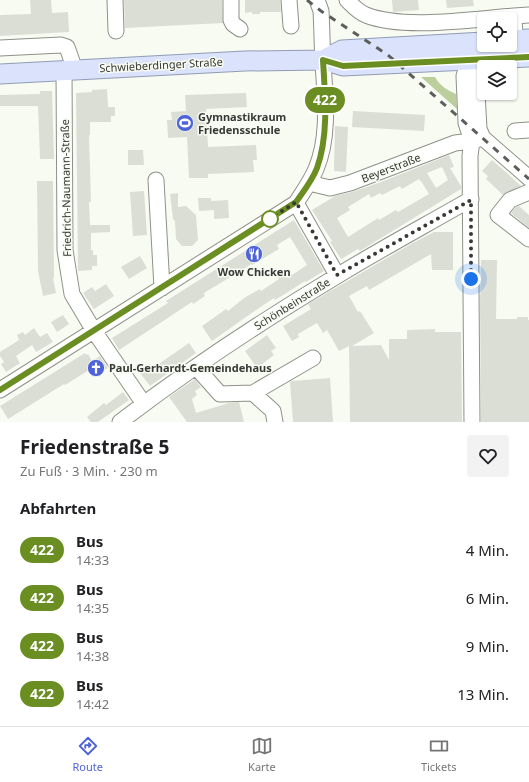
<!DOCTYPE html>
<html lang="de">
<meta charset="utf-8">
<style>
body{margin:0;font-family:"Noto Sans",sans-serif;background:#f2f2f2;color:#202124;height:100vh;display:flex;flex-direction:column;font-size:15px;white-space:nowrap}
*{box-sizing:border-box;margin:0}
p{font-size:13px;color:#757577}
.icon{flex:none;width:22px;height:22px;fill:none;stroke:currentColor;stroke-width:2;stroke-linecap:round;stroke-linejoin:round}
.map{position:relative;height:422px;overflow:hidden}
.panel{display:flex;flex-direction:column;background:#fff;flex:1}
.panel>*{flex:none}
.badge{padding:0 8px;border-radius:13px;font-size:14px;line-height:26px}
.fabs{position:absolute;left:477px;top:12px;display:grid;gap:8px}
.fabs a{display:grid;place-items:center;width:40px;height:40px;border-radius:4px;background:#fff;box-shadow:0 1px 3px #0004;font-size:20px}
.you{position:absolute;width:20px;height:20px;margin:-10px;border:3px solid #fff;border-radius:50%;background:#1a73e8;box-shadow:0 0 0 6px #1a73e833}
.map>.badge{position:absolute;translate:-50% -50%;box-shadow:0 0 0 2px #fff}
h2{padding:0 20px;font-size:15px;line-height:36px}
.round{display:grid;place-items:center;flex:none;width:42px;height:42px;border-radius:4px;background:#f2f2f2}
.headline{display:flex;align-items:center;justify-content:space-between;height:68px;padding:0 20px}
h1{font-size:19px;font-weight:700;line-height:30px}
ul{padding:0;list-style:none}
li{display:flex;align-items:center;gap:12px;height:48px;padding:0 20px}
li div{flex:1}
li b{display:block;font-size:15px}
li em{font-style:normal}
li .badge{min-width:44px;font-weight:700;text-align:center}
.tabs{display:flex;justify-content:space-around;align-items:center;height:56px;border-top:1px solid #e0e0e0;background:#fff;font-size:11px;color:#757577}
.tabs a{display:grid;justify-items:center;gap:2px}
.tabs .selected{color:#4f63d8}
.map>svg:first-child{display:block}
</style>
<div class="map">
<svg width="529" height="422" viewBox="0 0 529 422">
<rect width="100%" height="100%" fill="#f7fbf2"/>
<path fill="#bcce9b" d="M421,77H435C440,86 447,90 456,94L457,109Z"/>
<path fill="#dbded5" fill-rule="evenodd" d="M30,0H51L52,13L68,12L69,32L0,36V15L31,14Z
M124,0H222L223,23L125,28Z
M245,0H280L281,12H260V14H252V12L245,13Z
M392,0H418L419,10L393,12Z
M446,0H473L474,6L447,8Z
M107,89L108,107H115V116H111V122H90V135H89L91,202H89L90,225H110V232L91,233V250H93V255H97V266H92V270L78,271L76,93L92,92V90Z
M40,91H52L54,159H40L38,106H0V95L40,94Z
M246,93L247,107L206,109L208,147L256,145L257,160H253L254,172L208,174V178H189L187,137L168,138L167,120H172L171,112L186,111L185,95Z
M353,111L425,115L424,131L352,127Z
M335,126L348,127L346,172L334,171Z
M128,150H143L144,165H128Z
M449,155L454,167L450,168L461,186V189L360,251L358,249L341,259L330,242L332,241L312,210L335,196L352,192L381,182ZM442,167L448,180L436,188L427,173ZM419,179L420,181H421L429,194L398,212L396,210L379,220L378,218L348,237L337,218L350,210L348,207L369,194L371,198L380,193L382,195L400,186L402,189Z
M492,160L507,173L521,186L503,195L486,179L488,176L482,171Z
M37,181H53L54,278H53L56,293L43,296L38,271Z
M144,191L147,235L133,236L130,192Z
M178,193V207L186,206L196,215L198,240L192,246H182L176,239L175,221L173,219L170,194Z
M198,198H211V201L228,200L229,218L214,219V210L199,211Z
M519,206L529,215V228L511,213L516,207Z
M294,220L324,271L306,282L305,281L288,292L275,300L274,298L259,308L212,341L202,326L226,309L228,311L244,298L260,289L261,291L279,279L278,277L289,269L292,275L307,265L290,237L277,245L279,249L252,265L251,264L237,274V273L204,293L205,296L193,304L192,302L119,350L112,338L168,303L166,301Z
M434,232H453V270H432L431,254L369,290L367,286L349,296L358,312L360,311L374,333L352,346L381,345L389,360V339H407V330L435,329V332H461L462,422H350L349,346L339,351L327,330L323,333L317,323L298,334L299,337L292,341L283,326L311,309L308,304L411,244Z
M140,256L147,268L129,279L121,267Z
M481,260H497L496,319H517V317H528V320H529V422H481L480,302Z
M106,284L114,296L94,309L83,293L92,287L95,291Z
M63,315L69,324L57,332L51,322Z
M34,328L40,337L47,333L53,342L36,352L32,345L16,356L20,363L6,372L1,364L4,362L0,356V352L19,340L17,335L23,332L25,335Z
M267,335L276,348L271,351L274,355L257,368L245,351Z
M189,343L196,353L150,386L139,372L150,364L153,368Z
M85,353L86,355L88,354L92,361L100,356L108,368L93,377L89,370L65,385L64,384L8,419L0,406Z
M330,378L333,422H293L290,382L292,381Z
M195,379L201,387L195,391L197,395L192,399L196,413L229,403L239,402L244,422H187L169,397Z
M123,392L129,400L98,422H91L87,417L104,403L106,405Z"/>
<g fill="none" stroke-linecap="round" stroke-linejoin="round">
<defs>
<path id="minor" d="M115,0L116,31
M231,0V20L233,24L240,29
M289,0L291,26
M347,0C353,6 358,12 366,15C403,30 474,19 514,16
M515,40L514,16L529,15
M0,48L61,45L67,47L75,70
M469,51V60L464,76L466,123L472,141L470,156L472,422
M469,60L476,75L479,129L483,138
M64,70L65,250L72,294L94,331L144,404
M515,131L529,130
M156,180L162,288
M309,183L330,188L350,183L455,143L472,141L483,138L529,178
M529,192L510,200L498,215L529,239
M296,203L337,275
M196,367L220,394L253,393L313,358
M0,390L296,203C303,192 311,181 316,169C330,136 325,97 323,63C322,46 322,28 321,11L317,0
M253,393L273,411L275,422
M120,422C189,369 262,321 337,276C381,249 426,225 471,199"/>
<path id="major" d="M510,40L529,39
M323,60L342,50L484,42
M0,74L245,61L323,60L343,66L529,57"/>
</defs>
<use href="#minor" stroke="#8e9189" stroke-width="17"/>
<use href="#major" stroke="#929bb5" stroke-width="21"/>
<use href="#minor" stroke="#fff" stroke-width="15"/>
<use href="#major" stroke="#dbe3fc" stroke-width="19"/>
<path stroke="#5d5f5a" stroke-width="3" stroke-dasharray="7 7" stroke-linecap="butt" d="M307,0L321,11L388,55L529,179"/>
</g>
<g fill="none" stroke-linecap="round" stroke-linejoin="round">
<defs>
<path id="line" d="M0,390L296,202C303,192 312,181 317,168C329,135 325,95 323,60L343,66L529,57"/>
</defs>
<use href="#line" stroke="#fff" stroke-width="9"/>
<use href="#line" stroke="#6b8e23" stroke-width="6"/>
<path stroke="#383935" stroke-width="4" stroke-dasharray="0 7.2" d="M270,219L296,202L337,275L471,200V279"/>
</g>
<defs>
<symbol id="stadium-disc" viewBox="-11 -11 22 22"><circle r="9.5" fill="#4f63d8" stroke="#f7fbf2"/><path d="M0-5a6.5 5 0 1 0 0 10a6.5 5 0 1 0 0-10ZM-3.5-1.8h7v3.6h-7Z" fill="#fff"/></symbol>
<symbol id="restaurant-disc" viewBox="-11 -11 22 22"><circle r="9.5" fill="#4f63d8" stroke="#f7fbf2"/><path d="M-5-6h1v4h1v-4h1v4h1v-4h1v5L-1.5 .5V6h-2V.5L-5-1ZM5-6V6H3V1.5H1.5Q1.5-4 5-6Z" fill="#fff"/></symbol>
<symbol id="church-disc" viewBox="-11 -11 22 22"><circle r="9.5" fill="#4f63d8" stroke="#f7fbf2"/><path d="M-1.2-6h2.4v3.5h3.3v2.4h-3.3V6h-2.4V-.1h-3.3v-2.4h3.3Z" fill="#fff"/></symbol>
</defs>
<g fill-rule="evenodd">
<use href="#stadium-disc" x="175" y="113" width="20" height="20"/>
<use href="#restaurant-disc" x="244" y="244" width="20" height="20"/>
<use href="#church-disc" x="86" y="358" width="20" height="20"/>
</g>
<circle fill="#fff" stroke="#6b8e23" stroke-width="2" cx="270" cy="219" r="8"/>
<g text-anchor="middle" stroke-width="3" stroke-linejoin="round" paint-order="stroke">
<g font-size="11" fill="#383935" stroke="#f7fbf2">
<text transform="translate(161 65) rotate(-3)" y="4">Schwieberdinger Straße</text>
<text transform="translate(391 168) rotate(-21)" y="4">Beyerstraße</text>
<text transform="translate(66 188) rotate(-91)" y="4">Friedrich-Naumann-Straße</text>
<text transform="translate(292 304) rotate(-32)" y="4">Schönbeinstraße</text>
</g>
<g font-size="11" font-weight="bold" fill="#383935" stroke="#f7fbf2" text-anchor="start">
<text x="198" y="121">Gymnastikraum<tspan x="198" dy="13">Friedensschule</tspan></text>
<text x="254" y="276" text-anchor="middle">Wow Chicken</text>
<text x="109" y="372">Paul-Gerhardt-Gemeindehaus</text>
</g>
</g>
</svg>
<div class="fabs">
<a><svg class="icon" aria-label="locate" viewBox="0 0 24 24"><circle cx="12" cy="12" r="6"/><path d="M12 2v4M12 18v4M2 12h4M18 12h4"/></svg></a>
<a><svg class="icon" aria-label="layers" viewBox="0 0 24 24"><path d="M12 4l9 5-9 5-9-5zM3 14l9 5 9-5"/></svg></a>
</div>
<div class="you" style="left:471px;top:279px"></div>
<b class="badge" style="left:325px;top:100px;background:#6b8e23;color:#fff">422</b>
</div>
<section class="panel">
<div class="headline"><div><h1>Friedenstraße 5</h1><p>Zu Fuß · 3 Min. · 230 m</p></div><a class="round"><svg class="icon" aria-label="heart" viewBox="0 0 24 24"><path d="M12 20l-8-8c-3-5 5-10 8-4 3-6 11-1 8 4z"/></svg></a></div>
<h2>Abfahrten</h2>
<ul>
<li><span class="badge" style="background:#6b8e23;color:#fff">422</span><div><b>Bus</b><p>14:33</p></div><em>4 Min.</em></li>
<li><span class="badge" style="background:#6b8e23;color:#fff">422</span><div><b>Bus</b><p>14:35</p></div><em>6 Min.</em></li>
<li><span class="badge" style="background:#6b8e23;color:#fff">422</span><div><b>Bus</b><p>14:38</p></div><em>9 Min.</em></li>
<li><span class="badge" style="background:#6b8e23;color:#fff">422</span><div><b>Bus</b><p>14:42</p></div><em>13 Min.</em></li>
</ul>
</section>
<nav class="tabs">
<a class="selected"><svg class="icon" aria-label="directions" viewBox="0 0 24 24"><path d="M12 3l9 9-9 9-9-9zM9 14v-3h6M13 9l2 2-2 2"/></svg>Route</a>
<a><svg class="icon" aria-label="map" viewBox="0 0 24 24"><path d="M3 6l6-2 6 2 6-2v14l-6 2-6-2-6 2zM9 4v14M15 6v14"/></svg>Karte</a>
<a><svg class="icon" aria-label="tickets" viewBox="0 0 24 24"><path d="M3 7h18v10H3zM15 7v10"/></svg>Tickets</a>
</nav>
